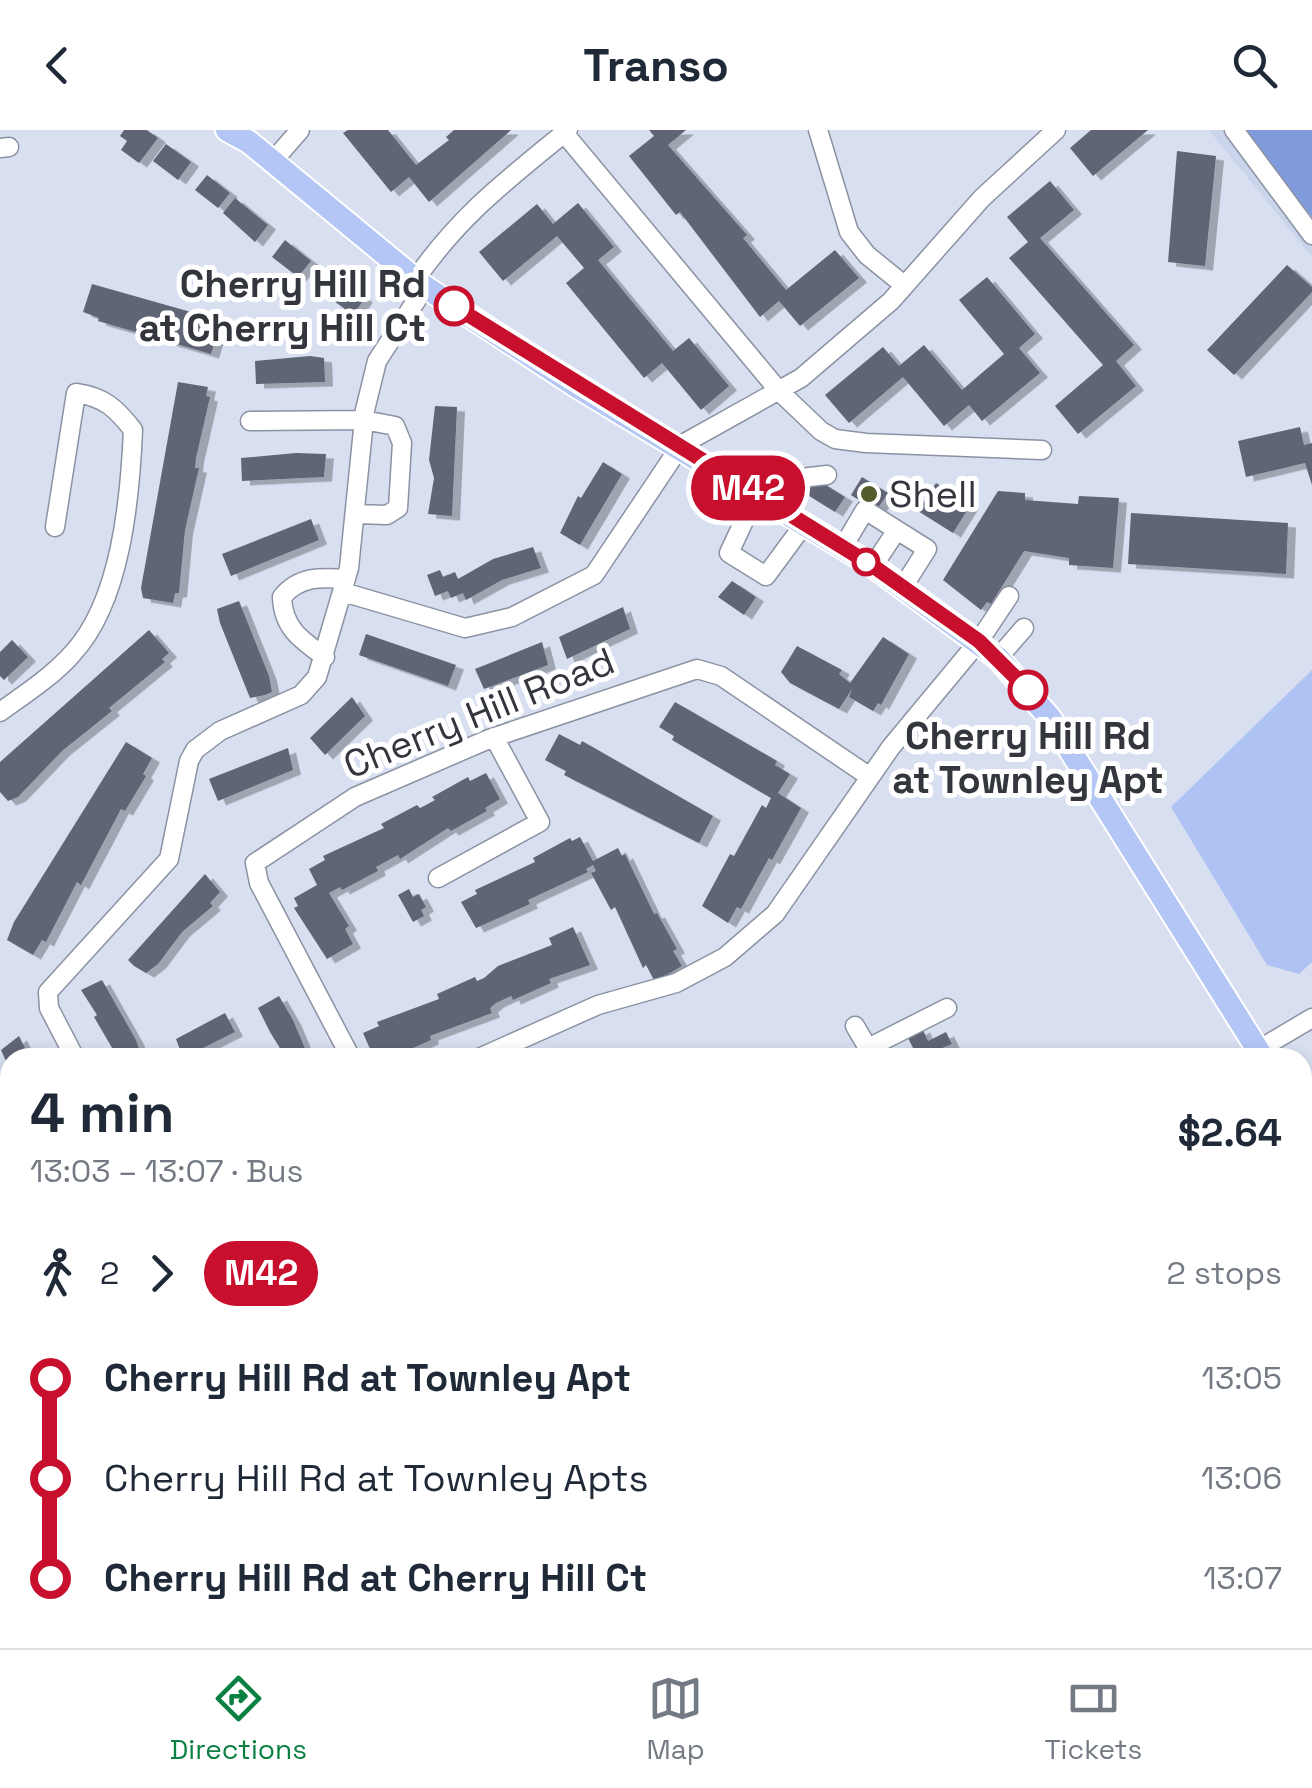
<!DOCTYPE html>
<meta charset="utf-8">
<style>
body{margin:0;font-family:"Space Grotesk",sans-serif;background:#f2f2f3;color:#1f2937;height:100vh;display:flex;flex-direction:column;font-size:38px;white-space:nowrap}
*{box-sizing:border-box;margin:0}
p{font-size:32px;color:#747a83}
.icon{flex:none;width:55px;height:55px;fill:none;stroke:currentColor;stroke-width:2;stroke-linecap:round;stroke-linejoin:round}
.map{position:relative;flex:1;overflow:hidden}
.sheet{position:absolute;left:0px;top:918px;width:1312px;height:602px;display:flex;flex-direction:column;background:#fff;border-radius:30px 30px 0 0;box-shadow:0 5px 15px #0003}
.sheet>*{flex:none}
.badge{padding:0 20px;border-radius:32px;font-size:35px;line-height:65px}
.map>.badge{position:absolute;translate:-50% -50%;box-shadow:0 0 0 5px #fff}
.legs{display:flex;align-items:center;gap:15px;height:110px;padding:0 30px;font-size:32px}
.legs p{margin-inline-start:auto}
.headline{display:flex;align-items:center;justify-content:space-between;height:170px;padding:0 30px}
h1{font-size:55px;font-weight:700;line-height:75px}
ul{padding:0 30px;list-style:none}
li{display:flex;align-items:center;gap:35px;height:100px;font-size:38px}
li i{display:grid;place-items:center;width:15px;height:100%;margin:0 12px;background:currentColor}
li i::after{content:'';width:25px;height:25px;margin:-12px;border:8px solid;border-radius:50%;background:#fff}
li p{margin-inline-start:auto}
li:first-child i{background:linear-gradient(#0000 50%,currentColor 0)}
li:last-child i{background:linear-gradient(currentColor 50%,#0000 0)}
header{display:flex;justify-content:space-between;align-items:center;height:130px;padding:0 30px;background:#fff;font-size:45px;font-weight:700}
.menu{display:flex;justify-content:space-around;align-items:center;height:140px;border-top:2px solid #e0e1e3;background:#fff;font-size:28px;color:#747a83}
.menu a{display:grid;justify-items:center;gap:5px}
.menu .on{color:#0b8043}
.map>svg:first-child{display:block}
</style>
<header><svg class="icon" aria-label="back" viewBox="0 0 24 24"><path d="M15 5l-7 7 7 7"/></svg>Transo<svg class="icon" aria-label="search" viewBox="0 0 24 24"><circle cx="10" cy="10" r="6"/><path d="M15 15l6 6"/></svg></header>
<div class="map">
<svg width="1312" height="1518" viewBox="0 0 1312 1518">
<defs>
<filter id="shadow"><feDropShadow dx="8" dy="4.5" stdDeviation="0" flood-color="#0004"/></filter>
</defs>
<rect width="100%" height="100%" fill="#d8dff0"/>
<path fill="#cad5ec" d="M1209,0H1312V127Z"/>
<path fill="#aec3f4" d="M1312,540V832L1299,844L1267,835L1171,677Z"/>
<path fill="#809bdc" d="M1241,0H1312V87Z"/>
<path fill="#5f6574" filter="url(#shadow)" d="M124,0H147L158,8L139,33L121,20L127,11L120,6Z
M348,0H388L416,35L449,10L446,7L454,0H511L429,72L409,47L391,62L343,3Z
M649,0H686L668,15L747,105L743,108L786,160L835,120L859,148L800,196L779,171L760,187L680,82L676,85L629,26L654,6Z
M1091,0H1148L1093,46L1070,18Z
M166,14L191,32L178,50L153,31Z
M1177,21L1216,26L1205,136L1168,132Z
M207,45L230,63L218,78L195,60Z
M1050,51L1074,80L1040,108L1134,215L1116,231L1136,256L1078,304L1055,276L1103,235L1009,128L1028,112L1007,87Z
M235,68L268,95L255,112L223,83Z
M578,73L614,117L598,130L635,175L673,221L689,208L729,256L701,280L662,233L644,248L566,153L584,138L557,106L503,151L479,122L537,74L553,94Z
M285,110L311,131L298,147L272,127Z
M1287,135L1312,157V162L1234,245L1207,220Z
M327,140L365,168L353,185L315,157Z
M987,147L1035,204L1019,218L1040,243L982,291L969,275L944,296L903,247L849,293L825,265L883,217L899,236L924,215L962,260L1004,224L959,170Z
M92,154L205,186L204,190L220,195L211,224L98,191L99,188L83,182Z
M310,226L324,228L325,252L256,254L255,231Z
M178,252L208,257L206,266L210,267L196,328L195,338H199L185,400L179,463H175L173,473L143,468L141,458Z
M435,276L457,277L452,386L428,384L434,348L429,330Z
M1300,297L1304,315L1312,313V355L1305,333L1246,347L1238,311Z
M296,323L326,324L324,347L242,351L241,328Z
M603,332L622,344L580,415L560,403L578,366L581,368Z
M862,347L888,363L876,381L851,365Z
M816,349L845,367L835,382L806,364Z
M936,353L971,374L953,403L918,381Z
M998,361L1025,363V370L1078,374L1079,366L1119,368L1113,438L1069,435V428L1024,421L991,474L987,472L981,480L943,450Z
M1131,383L1288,393L1286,444L1128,434Z
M311,389L319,410L231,446L222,424Z
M533,417L541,438L502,450L466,470L463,463L451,468L448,461L435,466L427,445L440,440L443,447L455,442L458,449L493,429Z
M732,451L756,467L744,485L718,467Z
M239,471L269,546L272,562L265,565L250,568L220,493L217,479Z
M623,477L630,499L567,529L559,507Z
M149,500L169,523L162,529L165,532L109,578L112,581L62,621L18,667L8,671L0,662V632Z
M366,504L456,535L448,556L359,525Z
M883,507L909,524L881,575L878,573L873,581L849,567L852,559L839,579L790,553L781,542L797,516L842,540L839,544L850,553Z
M12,510L28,527L4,550L0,546V522Z
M542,512L548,535L484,559L475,539Z
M352,567L365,586L325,625L310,608Z
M675,572L777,631L775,635L790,644L778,663L801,678L772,730L769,728L741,779L737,777L728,793L702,776L730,724L734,726L762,675L766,678L771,668L672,610L674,606L659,597Z
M559,604L580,615L582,611L713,686L699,713L564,645L566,641L545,630Z
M126,612L152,628L143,644L146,646L125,681L121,679L81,755L77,752L46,812L42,810L33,825L7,810L14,792Z
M288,618L293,640L218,671L209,649Z
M486,643L500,669L485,678L487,681L451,701L448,698L400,729L398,725L376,737L378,741L342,760L340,757L329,763L349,796L345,799L353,814L327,829L294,778L298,776L294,768L317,755L309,739L325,730L323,726L384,698L381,694L417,675L420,678L426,675L435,670L432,667L468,647L470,651Z
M580,707L593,731L618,718L622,726L625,724L654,784L657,783L677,819L673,821L682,836L655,852L646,835L643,838L615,777L611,780L591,743L596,741L593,735L586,739L588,742L528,770L530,774L476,798L461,772L477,764L475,760L535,732L533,728L570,708L572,711Z
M205,744L220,762L210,773L213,776L182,802L158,834L146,843L134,836L128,830Z
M409,759L413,767L419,764L426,777L421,780L424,786L413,792L398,765Z
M573,797L590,835L549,849L551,853L513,870L511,866L496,873L490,878L492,883L430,906L431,910L393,927L392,923L374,928L363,903L379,896L377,892L439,869L437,864L475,847L477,851L484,848L498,836L552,815L549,808Z
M102,850L136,910L142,928H118L94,887L97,885L81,860Z
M279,866L293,890L309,928H286L270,902L258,878Z
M225,883L235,902L183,928L176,909Z
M922,898L928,911L946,902L952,914L918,928L907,906Z
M19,906L30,928H10V940L1,920Z
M0,1276L10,1279L5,1314L0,1312Z
M1312,1330L1311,1444L1312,1465L1302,1446V1335Z
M1302,1483L1312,1502V1518H1267L1263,1510H1302Z
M118,1510H151L153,1511L151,1518H116Z
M514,1510H566L571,1518H509Z
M832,1510H917L912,1518H845Z"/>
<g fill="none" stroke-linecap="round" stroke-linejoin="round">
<defs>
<path id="minor" d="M818,0L849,102L867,125L904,155
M1234,0L1312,105
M564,3L779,261L821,301L835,309L866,313L1042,320
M0,18L9,17
M273,31L300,0
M415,150C460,85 508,49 568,0
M250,291L364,290L395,296L402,313L398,378L387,385L356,384
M757,363L729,423L766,446L805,393
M778,377L801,348L827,345
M843,417L865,380L927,419L903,457
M873,436L897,400
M343,462L465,498L512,487L594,445L681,315L801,248L891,171L982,68L1056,0
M325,527C301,510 283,498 282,467C299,446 321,447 346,449
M998,528L1024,498
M0,582C25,564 53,546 73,523C121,471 130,369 133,300C116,278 104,267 76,263L55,397
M438,748L540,692L494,607
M855,896L872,925
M866,919L947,878
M1258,920L1312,888
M75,928L49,878L48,862L169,729L189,631L195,620L220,601L301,565L317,547L349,438L365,280L377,231L425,157
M351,928L259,753L255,733L355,667L489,609L697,539L721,546L870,647
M479,928L598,875L676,853L725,827L775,784L891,617L979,511L1009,466
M0,1231H10
M0,1421L10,1424
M263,1510L286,1518
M1147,1510L1150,1518
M1215,1510L1219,1518
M967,1518L972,1510"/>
<path id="major" d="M227,0L249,12L425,157L576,256L873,436L998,528L1050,588L1263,928
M1302,989L1312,1004"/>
</defs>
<use href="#minor" stroke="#8b92a2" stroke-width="21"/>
<use href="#major" stroke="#fff" stroke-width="26"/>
<use href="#minor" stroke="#fff" stroke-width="18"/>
<use href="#major" stroke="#b3c6f5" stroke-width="22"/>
</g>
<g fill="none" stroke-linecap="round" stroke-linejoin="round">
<defs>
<path id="line-1" d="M454,176L873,436L979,511L1028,560"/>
</defs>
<use href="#line-1" stroke="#fff" stroke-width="22"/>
<use href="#line-1" stroke="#c8102e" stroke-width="15"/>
</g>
<g fill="#fff" stroke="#c8102e" stroke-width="5">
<circle cx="454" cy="176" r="18"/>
<circle cx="866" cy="432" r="12"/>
<circle cx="1028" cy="560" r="18"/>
</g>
<circle fill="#545c2b" stroke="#fff" stroke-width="4" cx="869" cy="364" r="10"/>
<g text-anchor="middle" stroke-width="10" stroke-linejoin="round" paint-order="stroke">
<g font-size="38" font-weight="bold" fill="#33363c" stroke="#fff" text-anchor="end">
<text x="426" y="167">Cherry Hill Rd<tspan x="426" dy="44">at Cherry Hill Ct</tspan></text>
<text x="1028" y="619" text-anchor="middle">Cherry Hill Rd<tspan x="1028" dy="44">at Townley Apt</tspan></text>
</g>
<g font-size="38" fill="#33363c" stroke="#fff" text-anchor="start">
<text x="889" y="377">Shell</text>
</g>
<g font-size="38" fill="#33363c" stroke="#fff">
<text transform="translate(479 583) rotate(-22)" y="13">Cherry Hill Road</text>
</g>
</g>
</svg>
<b class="badge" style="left:748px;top:358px;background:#c8102e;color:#fff">M42</b>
<section class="sheet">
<div class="headline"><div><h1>4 min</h1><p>13:03 – 13:07 · Bus</p></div><b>$2.64</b></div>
<div class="legs"><svg class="icon" aria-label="walk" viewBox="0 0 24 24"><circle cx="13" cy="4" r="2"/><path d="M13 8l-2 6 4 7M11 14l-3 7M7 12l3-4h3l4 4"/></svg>2<svg class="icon" aria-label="forward" viewBox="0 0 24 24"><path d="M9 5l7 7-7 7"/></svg><b class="badge" style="background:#c8102e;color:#fff">M42</b><p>2 stops</p></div>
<ul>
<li><i style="color:#c8102e"></i><b>Cherry Hill Rd at Townley Apt</b><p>13:05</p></li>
<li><i style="color:#c8102e"></i><span>Cherry Hill Rd at Townley Apts</span><p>13:06</p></li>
<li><i style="color:#c8102e"></i><b>Cherry Hill Rd at Cherry Hill Ct</b><p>13:07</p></li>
</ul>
</section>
</div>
<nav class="menu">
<a class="on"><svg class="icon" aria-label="directions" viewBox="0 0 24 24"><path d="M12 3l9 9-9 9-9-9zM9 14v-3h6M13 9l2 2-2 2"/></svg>Directions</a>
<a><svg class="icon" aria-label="map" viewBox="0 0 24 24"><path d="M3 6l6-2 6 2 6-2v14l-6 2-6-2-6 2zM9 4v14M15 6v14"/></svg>Map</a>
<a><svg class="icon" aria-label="tickets" viewBox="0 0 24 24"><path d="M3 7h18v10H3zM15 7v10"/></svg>Tickets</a>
</nav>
